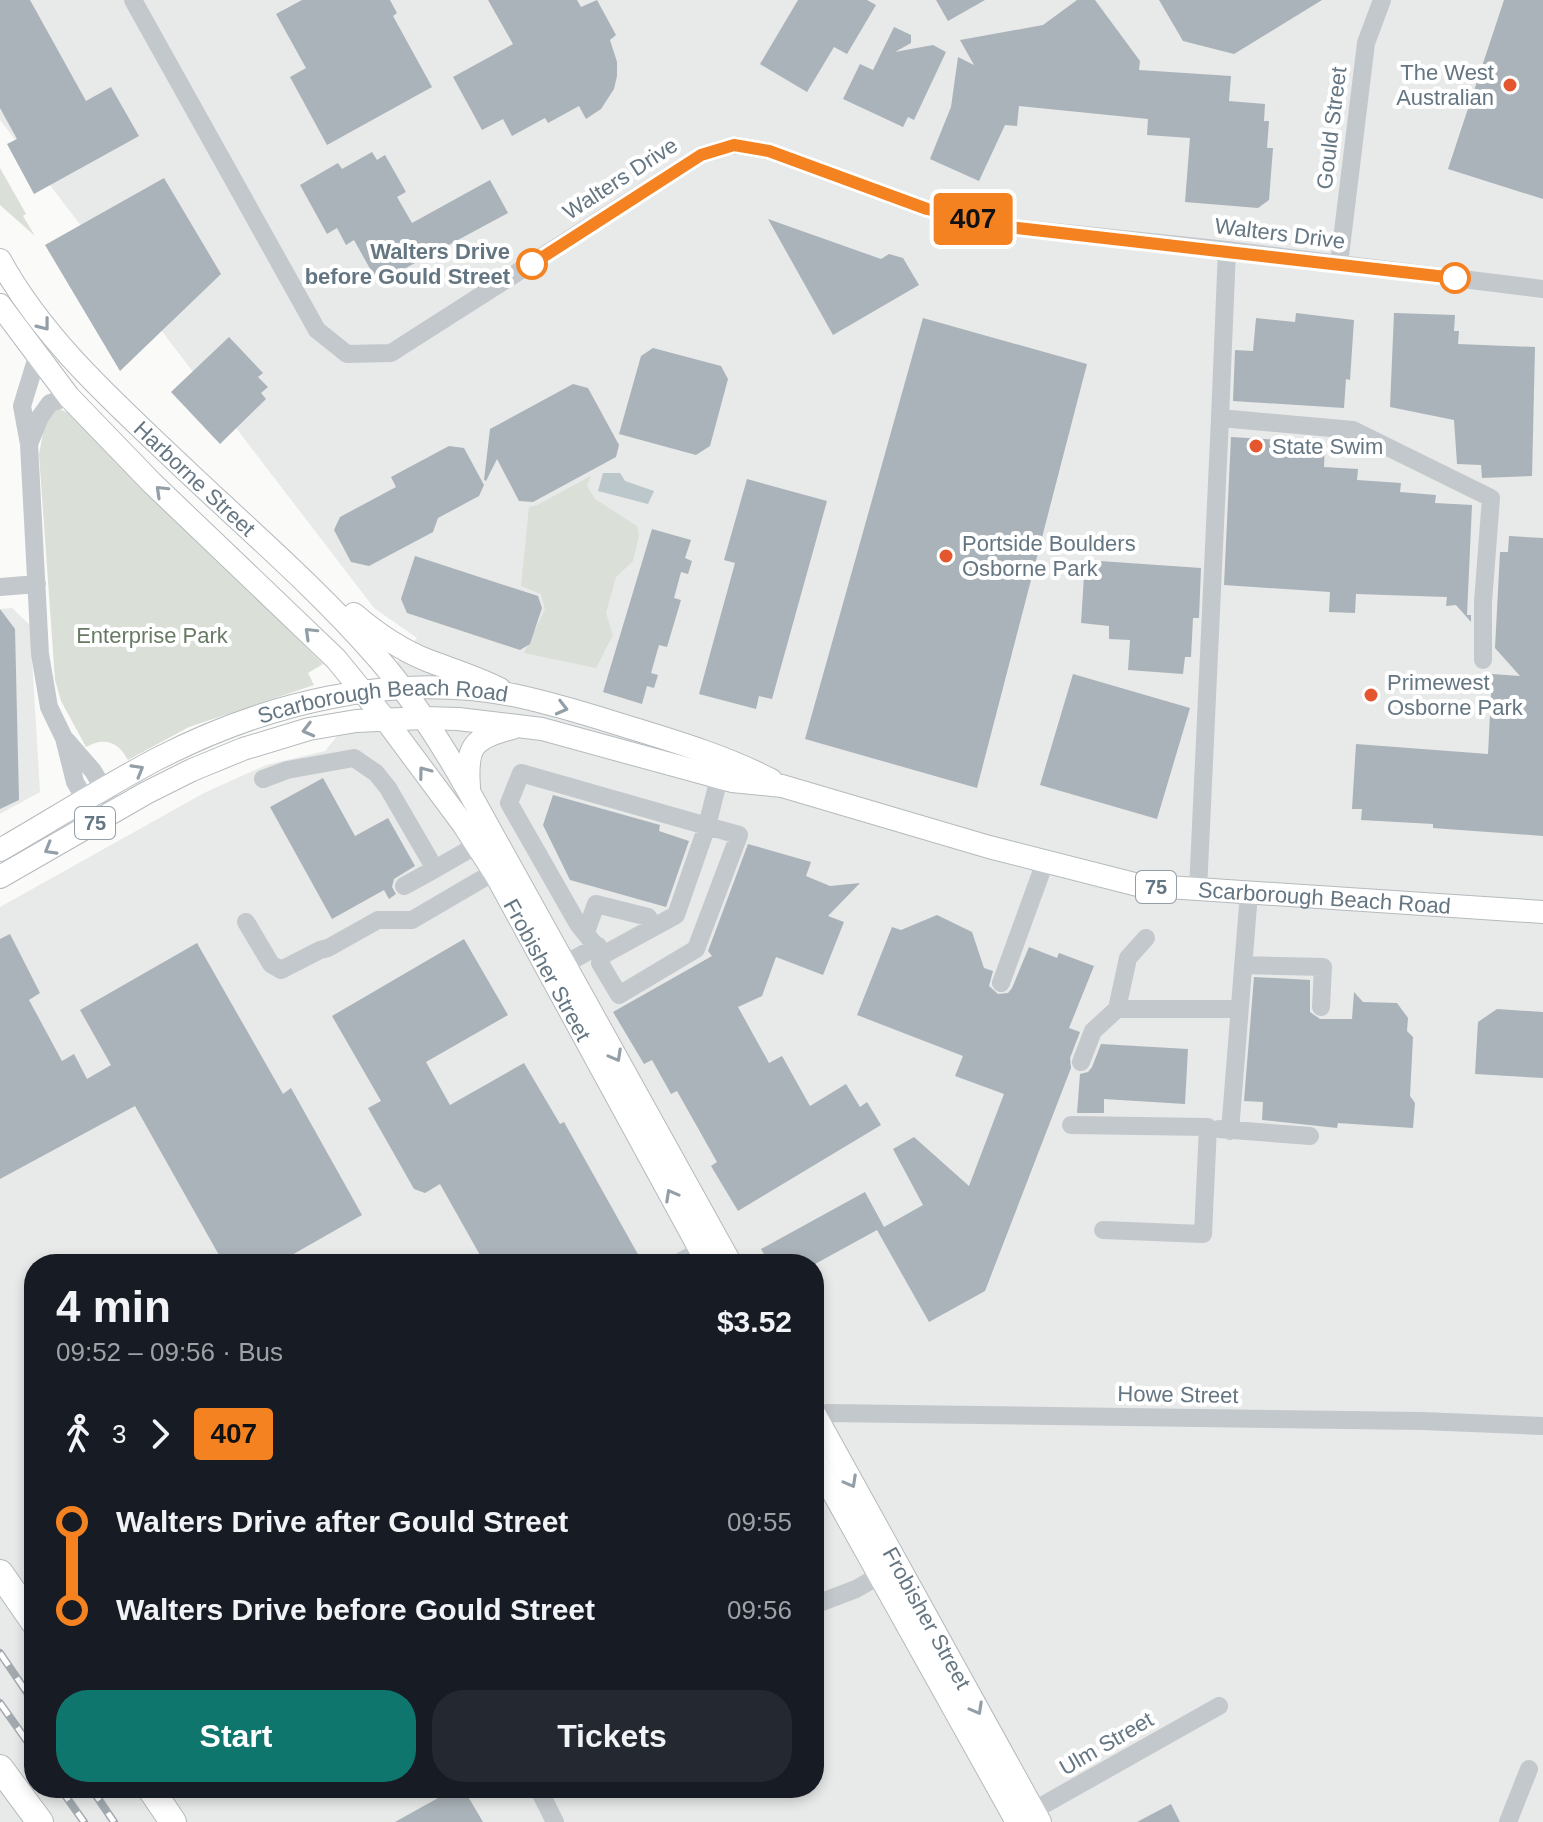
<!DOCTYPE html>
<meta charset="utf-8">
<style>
body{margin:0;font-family:Helvetica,sans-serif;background:#242831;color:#f1f3f6;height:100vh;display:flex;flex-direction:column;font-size:30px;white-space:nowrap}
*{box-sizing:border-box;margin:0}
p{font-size:26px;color:#9ea1a6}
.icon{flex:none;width:44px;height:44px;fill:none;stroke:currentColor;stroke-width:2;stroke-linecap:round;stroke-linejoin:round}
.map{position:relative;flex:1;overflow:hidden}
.side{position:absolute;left:24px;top:1254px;width:800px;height:544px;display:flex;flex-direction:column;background:#171b24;border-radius:32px;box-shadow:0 4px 12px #0003}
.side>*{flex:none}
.badge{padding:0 16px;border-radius:6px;font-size:28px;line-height:52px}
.map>.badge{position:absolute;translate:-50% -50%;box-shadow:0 0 0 4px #fff}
.legs{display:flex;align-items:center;gap:12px;height:88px;padding:0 32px;font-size:26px}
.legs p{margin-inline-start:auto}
.summary{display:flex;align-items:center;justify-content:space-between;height:136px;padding:0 32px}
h1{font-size:44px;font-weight:700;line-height:60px}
.primary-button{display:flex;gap:16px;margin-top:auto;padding:16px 32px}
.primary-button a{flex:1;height:92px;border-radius:32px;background:#0f766e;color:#fff;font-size:32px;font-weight:700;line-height:92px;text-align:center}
.primary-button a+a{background:#242831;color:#f1f3f6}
ul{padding:0 32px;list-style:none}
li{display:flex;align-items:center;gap:28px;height:88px;font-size:30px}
li i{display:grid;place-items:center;width:12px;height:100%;margin:0 10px;background:currentColor}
li i::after{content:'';width:20px;height:20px;margin:-10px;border:6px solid;border-radius:50%;background:#171b24}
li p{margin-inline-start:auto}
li:first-child i{background:linear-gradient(#0000 50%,currentColor 0)}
li:last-child i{background:linear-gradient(currentColor 50%,#0000 0)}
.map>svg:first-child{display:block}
</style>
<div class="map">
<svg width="1543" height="1822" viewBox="0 0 1543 1822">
<rect width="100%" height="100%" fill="#fafaf8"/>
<path fill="#e8e9e9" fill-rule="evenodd" d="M0,0H1543V1822H0V907L204,793L266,765L325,751L417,638L374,608L0,120ZM34,1264H814V1788H34Z
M12,608L30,625L40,792L0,814V609Z"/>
<path fill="#dadfd7" d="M0,168L26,214L23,216L35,236L0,205Z
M60,409L68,413L323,664L308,673L314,685L189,727L128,760C118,741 104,737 86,747L61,701L55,680L39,454L45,423L54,410Z
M591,476L587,486L595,499L637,526L639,536L633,561L616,577L606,613L613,635L596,668L524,653L545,609L541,594L521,586L529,507L537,505Z"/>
<path fill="#bbc7cb" d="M603,473H620L625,481L654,491L648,504L598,491Z"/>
<path fill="#aab3b9" d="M0,0H30L86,101L111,87L139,136L34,194L7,144L17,139L0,108Z
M302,0H390L397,13L393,16L432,87L327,145L290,77L306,68L276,14Z
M488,0H577L581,7L597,0L616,35L610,40L617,62V76L614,89L601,109L586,119L579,106L548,123L545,118L512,136L503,119L482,130L453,77L513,44Z
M798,0H867L876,5L847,54L834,47L807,92L760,64Z
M936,0H985L948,21Z
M1077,0H1095L1140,61L1139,70L1231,76L1229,101L1265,104L1264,121H1269L1267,148H1273L1269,200L1258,208L1185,202L1190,138L1147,135L1148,119L1019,106L1017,126L1005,125L979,181L930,159L951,107L958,57L974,65L960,40L1043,25Z
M1159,0H1322L1234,54L1183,41Z
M1504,0H1543V199L1448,169Z
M894,27L911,35V43L895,52L933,45L946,52L914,120L908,117L903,127L843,99L860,64L873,70Z
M372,152L377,160L385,155L406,192L397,197L412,223L490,180L508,213L378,283L354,240L346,245L337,228L327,234L300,185L338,163L342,169Z
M164,178L221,274L120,371L45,245Z
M768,219L881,259L889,254L903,258L919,285L833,335Z
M1296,313L1354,320L1350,380L1346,379L1344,408L1233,401L1235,350L1253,351L1256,318L1295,322Z
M1394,313L1455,315L1454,331H1459L1458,344L1535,347L1532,476L1482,478L1481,465L1457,464L1454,420L1390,407Z
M923,318L1087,364L977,788L805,739Z
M229,337L263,373L258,377L268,387L261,393L266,399L220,444L171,392Z
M653,348L721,366L728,379L710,446L696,455L619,434L641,356Z
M573,384L588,388L619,445L616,457L533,502L519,501L497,459L486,481L484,480L490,429Z
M1231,437L1325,443L1324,467L1358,469L1357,480L1401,483L1400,492L1436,495L1435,503L1472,505L1467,615H1471V622L1456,605L1446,606L1447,597L1356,594L1355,613L1329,612L1330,592L1224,585Z
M449,446L464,448L484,485L479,496L438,518L433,532L369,566L351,562L334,530L340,517L396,487L391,477Z
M747,479L827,501L772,699L759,696L756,709L699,694L735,563L724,560Z
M652,529L691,540L685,558L692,561L688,574L681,572L674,598L681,600L667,647L659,645L651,673L658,675L654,688L647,686L642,704L603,692Z
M1509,536L1543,538V836L1433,828V824L1361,820L1362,809H1352L1356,744L1488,754L1492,674L1520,676L1495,648L1500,552H1508Z
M415,556L538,596L542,608L530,644L520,650L407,613L401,599Z
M1085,560L1201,568L1199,618H1193L1191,657H1185L1183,674L1128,670L1130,640L1109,639V626L1081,623Z
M0,609L15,629L19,800L0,809Z
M1073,674L1190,708L1157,819L1040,785Z
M323,778L355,836L388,818L415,866L394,879L392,887L396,894L389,899L384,890L332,919L270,807Z
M553,795L660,825L659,831L689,841L666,907L570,880L543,825Z
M748,844L811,862L806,876L830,886L860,883L828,916L844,922L823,975L776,957L762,996L738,1007L769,1063L782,1056L810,1106L846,1084L860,1107L867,1102L881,1125L738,1211L711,1166L717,1162L677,1091L671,1094L652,1060L644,1064L613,1012L712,956L708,951Z
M937,915L972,932L984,968L993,971L989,986L998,994L1008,993L1012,988L1029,947L1057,958L1059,953L1094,966L1069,1028L1080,1032L1070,1058L1071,1068L985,1291L929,1322L877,1230L815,1264H770L761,1249L865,1192L884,1227L923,1205L893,1149L914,1137L969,1186L1004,1094L955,1076L963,1056L857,1015L892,927L901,930Z
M10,934L40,993L29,1000L62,1061L74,1054L87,1079L111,1065L80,1010L197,943L283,1094L291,1088L362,1215L276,1264H224L135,1106L0,1179V939Z
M464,939L508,1015L426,1062L450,1105L524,1063L560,1124L564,1122L640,1258L628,1264H485L440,1184L425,1193L414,1189L368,1108L381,1101L332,1016Z
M1254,977L1310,980V1012L1320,1019H1352L1354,992L1363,1002L1397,1003L1408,1018L1407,1031L1413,1037L1410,1096L1415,1103L1413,1128L1338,1123L1337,1128L1262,1120L1263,1102L1244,1101Z
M1497,1009L1543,1012V1078L1475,1074L1478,1022Z
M1101,1044L1188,1049L1185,1104L1104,1099V1113H1077L1080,1074L1088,1072L1092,1067Z
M456,1788H463L483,1822H395Z
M1171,1804L1180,1822H1137Z"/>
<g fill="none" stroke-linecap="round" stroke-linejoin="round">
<defs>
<g id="major">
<path id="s1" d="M0,260C43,339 112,400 176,461C243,525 316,587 377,657C413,698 442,744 469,792L731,1264"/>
<path id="s2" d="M0,305L69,397L152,483L336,659L385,719L463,824L496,875L708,1264"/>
<path d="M354,614C376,633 401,650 429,661C453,670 476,677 500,689"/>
<path d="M469,787C466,747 472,738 512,728"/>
<path id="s3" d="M0,850C52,820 104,787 157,759C266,703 390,672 513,695C546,702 580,712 612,722C666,739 721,754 771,780"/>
<path id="s4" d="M0,877L146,793L192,770L243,749L309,729L356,721L424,718L458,719L542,729L732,781L782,786L989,847L1138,885L1543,912"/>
<path id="s5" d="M814,1413L1040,1822"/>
<path d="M814,1458L1017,1822"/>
</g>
<path id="highway" d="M0,1573L34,1622
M0,1768L40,1822
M150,1788L173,1822"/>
</defs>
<use href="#major" stroke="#b5babe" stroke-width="24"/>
<use href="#highway" stroke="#b4b9bd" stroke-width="28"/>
<path stroke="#c3c8cc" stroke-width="18" d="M133,0L317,330L347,354L391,353L701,155L734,145L769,151L927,209L1008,227L1227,250L1543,289
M1227,250L1220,418L1353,430L1491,498L1483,602V660
M1339,264L1366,43L1382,0
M37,357L22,406L29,444L40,654L49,707L64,738L75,782L98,821
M29,444L40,417L50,403L69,397
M0,587L37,584
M66,740L93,771L116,810
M521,773L707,826L676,915L603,955L578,924L509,803Z
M263,779L287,770L354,758L376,773L388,788L435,869L477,845
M404,886L435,869
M1198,890L1220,418
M246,922L271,964L281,970L320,950L328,948L378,920H412L494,872
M586,932L596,904L648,917L654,927
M1146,938L1128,958L1117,1009H1239
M603,955L600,963L619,995L696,949L739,835L707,826L719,778
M565,964L598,946
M1243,965L1323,967L1321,1007
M1001,983L1045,862
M1081,1062L1093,1031L1117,1009
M1071,1125L1208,1127L1203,1234L1103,1230
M1219,1129L1310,1136
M1230,1131L1249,893
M676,1264L712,1244
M814,1417L827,1413L1422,1421L1543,1426
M814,1605L856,1589L891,1569
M538,1788L555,1822
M1022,1817L1219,1706
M1508,1822L1529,1769"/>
<use href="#major" stroke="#fff" stroke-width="22"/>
<use href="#highway" stroke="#fff" stroke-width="26"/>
<defs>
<path id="rail" d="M0,1653L34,1703
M0,1703L34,1751
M60,1788L84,1822
M91,1788L114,1822"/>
</defs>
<use href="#rail" stroke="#a2aab0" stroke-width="8"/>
<use href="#rail" stroke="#fff" stroke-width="5" stroke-dasharray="15" stroke-linecap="butt"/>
</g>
<defs><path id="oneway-chevron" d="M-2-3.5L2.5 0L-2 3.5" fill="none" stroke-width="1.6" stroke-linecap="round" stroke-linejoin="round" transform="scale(2)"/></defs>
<g stroke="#939fa8">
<use href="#oneway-chevron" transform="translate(44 325) rotate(52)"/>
<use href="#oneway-chevron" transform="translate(161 491) rotate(-136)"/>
<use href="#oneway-chevron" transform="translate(310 633) rotate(-136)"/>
<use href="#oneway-chevron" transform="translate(562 708) rotate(14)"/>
<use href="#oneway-chevron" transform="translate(308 730) rotate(166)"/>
<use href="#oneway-chevron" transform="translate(138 770) rotate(-30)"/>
<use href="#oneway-chevron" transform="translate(424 772) rotate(-127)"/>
<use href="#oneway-chevron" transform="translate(50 849) rotate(150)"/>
<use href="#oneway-chevron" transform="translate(616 1056) rotate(61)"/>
<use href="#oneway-chevron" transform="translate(671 1195) rotate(-119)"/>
<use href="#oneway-chevron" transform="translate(851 1482) rotate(61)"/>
<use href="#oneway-chevron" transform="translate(977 1709) rotate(61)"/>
</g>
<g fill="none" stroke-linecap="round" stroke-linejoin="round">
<defs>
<path id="line-1" d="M532,264L701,155L734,145L769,151L927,209L1008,227L1455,278"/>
</defs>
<use href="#line-1" stroke="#fff" stroke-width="18"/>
<use href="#line-1" stroke="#f58220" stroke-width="12"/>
</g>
<g fill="#e4572e" stroke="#fff" stroke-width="3">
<circle cx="1510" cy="85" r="8"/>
<circle cx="1256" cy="446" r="8"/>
<circle cx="946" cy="556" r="8"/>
<circle cx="1371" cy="695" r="8"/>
</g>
<g fill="#fff" stroke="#f58220" stroke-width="4">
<circle cx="532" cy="264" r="14"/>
<circle cx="1455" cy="278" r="14"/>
</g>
<g text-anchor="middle" stroke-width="8" stroke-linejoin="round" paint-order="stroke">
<g fill="#fff" stroke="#939fa8" stroke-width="2">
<rect x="75" y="807" width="40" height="32" rx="6"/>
<rect x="1136" y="871" width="40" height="32" rx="6"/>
</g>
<g font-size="20" font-weight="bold" fill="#657683">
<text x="95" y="830">75</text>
<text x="1156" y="894">75</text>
</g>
<g font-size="22" fill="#657683" stroke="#fff" text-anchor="start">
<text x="1494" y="80" text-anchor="end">The West<tspan x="1494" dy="25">Australian</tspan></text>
<text x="1272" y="454">State Swim</text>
<text x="962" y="551">Portside Boulders<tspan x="962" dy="25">Osborne Park</tspan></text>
<text x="1387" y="690">Primewest<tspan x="1387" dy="25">Osborne Park</tspan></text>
</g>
<g font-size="22" fill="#657683" stroke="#fff">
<text transform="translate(1331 128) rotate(-83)" y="8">Gould Street</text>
<text transform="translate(620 178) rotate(-33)" y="8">Walters Drive</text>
<text transform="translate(1280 233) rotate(7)" y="8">Walters Drive</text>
<text dy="8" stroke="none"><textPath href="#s1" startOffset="294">Harborne Street</textPath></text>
<text dy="8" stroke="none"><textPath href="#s3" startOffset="418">Scarborough Beach Road</textPath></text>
<text dy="8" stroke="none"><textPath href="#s4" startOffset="1382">Scarborough Beach Road</textPath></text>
<text dy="8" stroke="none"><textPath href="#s2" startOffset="866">Frobisher Street</textPath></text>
<text transform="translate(1178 1394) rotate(1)" y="8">Howe Street</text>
<text dy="8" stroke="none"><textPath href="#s5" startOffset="234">Frobisher Street</textPath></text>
<text transform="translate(1106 1743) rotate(-30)" y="8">Ulm Street</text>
</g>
<g font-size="22" font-weight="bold" fill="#657683" stroke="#fff" text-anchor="end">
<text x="510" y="259">Walters Drive<tspan x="510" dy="25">before Gould Street</tspan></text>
</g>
<g font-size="22" fill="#687a64" stroke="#fff">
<text x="152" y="643">Enterprise Park</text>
</g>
</g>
</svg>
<b class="badge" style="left:973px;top:219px;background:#f58220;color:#111">407</b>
<section class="side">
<div class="summary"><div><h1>4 min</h1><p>09:52 – 09:56 · Bus</p></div><b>$3.52</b></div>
<div class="legs"><svg class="icon" aria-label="walk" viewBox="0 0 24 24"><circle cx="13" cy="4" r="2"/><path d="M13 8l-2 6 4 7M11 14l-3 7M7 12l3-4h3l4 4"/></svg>3<svg class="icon" aria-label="forward" viewBox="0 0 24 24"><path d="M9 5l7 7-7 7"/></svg><b class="badge" style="background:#f58220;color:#111">407</b></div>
<ul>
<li><i style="color:#f58220"></i><b>Walters Drive after Gould Street</b><p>09:55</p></li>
<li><i style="color:#f58220"></i><b>Walters Drive before Gould Street</b><p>09:56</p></li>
</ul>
<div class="primary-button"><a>Start</a><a>Tickets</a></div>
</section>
</div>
